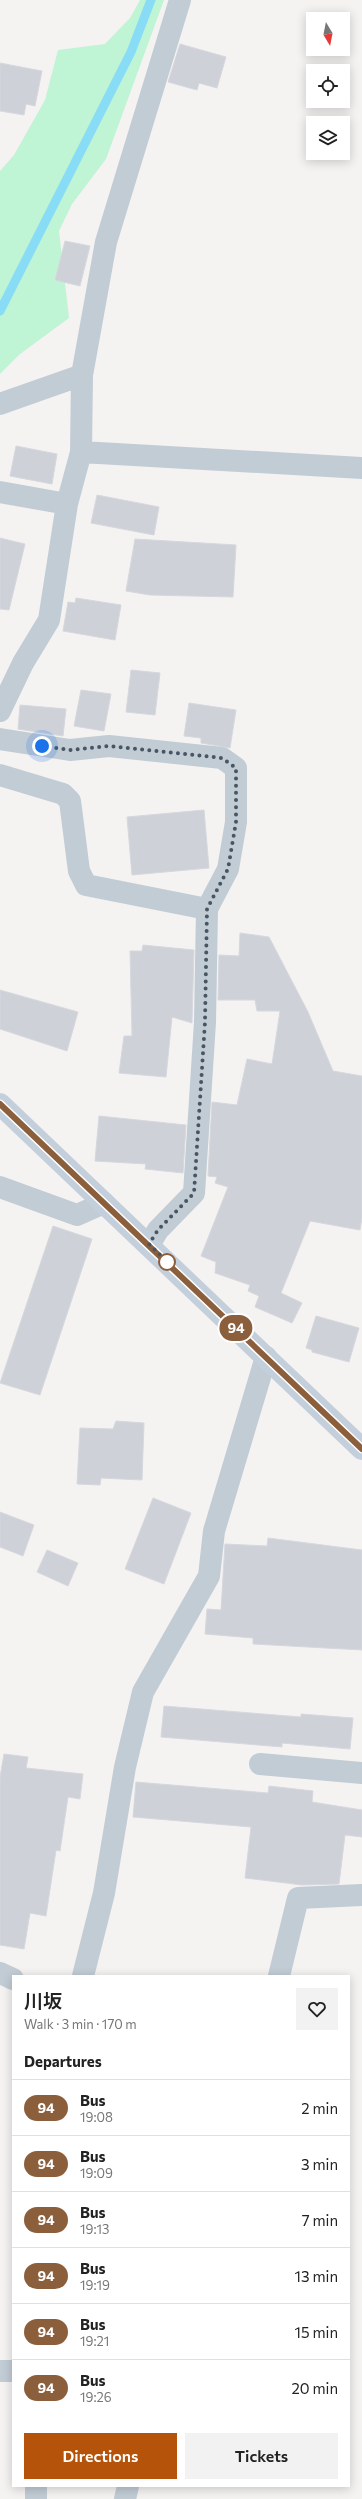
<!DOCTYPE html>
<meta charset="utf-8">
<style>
body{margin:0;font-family:Commissioner,"Noto Sans JP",sans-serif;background:#f2f2f2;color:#222;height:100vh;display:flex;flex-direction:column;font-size:15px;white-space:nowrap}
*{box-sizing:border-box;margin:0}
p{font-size:13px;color:#767676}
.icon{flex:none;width:22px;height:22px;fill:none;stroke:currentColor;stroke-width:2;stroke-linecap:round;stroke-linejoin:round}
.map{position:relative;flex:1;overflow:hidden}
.details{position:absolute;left:12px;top:1975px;width:338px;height:512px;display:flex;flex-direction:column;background:#fff;border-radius:0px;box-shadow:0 2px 10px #0003}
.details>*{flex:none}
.badge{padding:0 8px;border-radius:13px;font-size:14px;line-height:26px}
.needle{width:26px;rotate:170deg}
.buttons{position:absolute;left:306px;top:12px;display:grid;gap:8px}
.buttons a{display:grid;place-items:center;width:44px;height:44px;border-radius:0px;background:#fff;box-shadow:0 2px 10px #0003;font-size:20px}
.you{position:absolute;width:20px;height:20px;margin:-10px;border:3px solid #fff;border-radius:50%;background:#1a73e8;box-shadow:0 0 0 6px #1a73e833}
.map>.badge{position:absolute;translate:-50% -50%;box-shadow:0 0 0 2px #fff}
h2{padding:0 12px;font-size:15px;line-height:36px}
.round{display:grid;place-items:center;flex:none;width:42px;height:42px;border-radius:0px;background:#f2f2f2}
.summary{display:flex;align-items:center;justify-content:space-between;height:68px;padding:0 12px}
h1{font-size:19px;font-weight:600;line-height:30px}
.action{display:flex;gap:8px;margin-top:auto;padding:8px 12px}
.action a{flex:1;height:46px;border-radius:0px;background:#b45309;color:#fff;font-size:16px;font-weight:600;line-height:46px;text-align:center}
.action a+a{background:#f2f2f2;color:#222}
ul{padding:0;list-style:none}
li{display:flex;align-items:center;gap:12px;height:56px;padding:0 12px;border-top:1px solid #e0e0e0}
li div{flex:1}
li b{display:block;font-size:15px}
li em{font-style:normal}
li .badge{min-width:44px;font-weight:700;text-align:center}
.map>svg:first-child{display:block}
</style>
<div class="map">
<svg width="362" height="2499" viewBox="0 0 362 2499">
<rect width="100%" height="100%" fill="#f5f2f2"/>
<path fill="#bff4d4" d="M140,0H164L106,159L72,204L59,231L69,318L20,354L0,374V171L14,155L45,100L58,50L105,44L130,18Z"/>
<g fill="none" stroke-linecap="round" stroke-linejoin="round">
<path stroke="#88dcf5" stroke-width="9" d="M0,311L131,52L151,0"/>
</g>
<path fill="#ced1d8" stroke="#d6d8de" d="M180,44L226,57L217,88L199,83L197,90L168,82Z
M0,63L42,71L35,106L26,104L24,115L0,111Z
M65,241L90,246L80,286L55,280Z
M16,446L57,454L52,484L10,476Z
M97,495L159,507L154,535L91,523Z
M0,538L25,544L9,610L0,609Z
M135,539L236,545L233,597L150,595L126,591Z
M76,598L121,605L115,640L63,631L68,602L75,603Z
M131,670L160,673L155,715L126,712Z
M81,690L111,694L104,731L74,726Z
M189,703L236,710L230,748L201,743V738L184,736Z
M20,705L66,709L63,736L18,729Z
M204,810L209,868L132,875L127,817Z
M240,933L269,937L308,1012L333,1071L362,1076V1218L360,1230L310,1221L281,1293L302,1303L292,1323L255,1307L259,1296L248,1291L250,1285L215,1273L216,1262L201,1256L228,1187L215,1183L217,1177L208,1176L212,1102L237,1105L247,1059L272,1064L280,1011H257L255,1000H218L219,955L239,956Z
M143,945L194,950L192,1023L172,1017L166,1077L119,1073L124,1036H132L130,951H142Z
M0,990L78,1012L67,1051L0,1029Z
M99,1116L186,1125L183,1173L145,1169L146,1164L95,1161Z
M53,1226L92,1239L40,1395L0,1383Z
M316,1316L359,1328L349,1362L312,1352V1350L306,1348Z
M116,1421L144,1423L142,1480L101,1478L100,1485L77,1484L80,1428L113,1429Z
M153,1498L191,1513L164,1584L125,1569Z
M0,1512L34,1525L23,1556L0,1547Z
M268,1538L362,1550V1650L253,1644V1638L205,1634L207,1609L221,1610L225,1544L267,1546Z
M47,1550L78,1563L68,1586L37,1572Z
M164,1706L301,1717V1714L353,1718L350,1749L282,1743V1747L161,1737Z
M4,1754L28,1757L26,1768L83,1774L80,1799L68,1797L60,1851L56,1850L46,1916L30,1913L24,1949L0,1945V1777Z
M136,1782L268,1793L269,1786L313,1791L312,1802L362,1810V1837L345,1835L339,1884L302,1885L245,1878L251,1827L133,1817Z"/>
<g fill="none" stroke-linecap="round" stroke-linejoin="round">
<path stroke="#c2ccd5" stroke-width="22" d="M0,404L82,375
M81,452L362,468
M0,492L67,504
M0,711L23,663L49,620L67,504L81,452L82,375L106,242L180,0
M0,739L70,750L109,746L222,758L236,768V822L228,869L207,909L205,1022L194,1193L158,1230L149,1245
M0,775L63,794L70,801L79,871L86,885L207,909
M0,1187L77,1215L104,1203
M260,1764L362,1773
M0,1973L13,1979
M83,1976L104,1893L125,1767L143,1692L209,1576L214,1531L266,1357
M279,1976L298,1898L362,1895
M0,2371H13
M36,2499V2486
M125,2499L128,2486"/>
<path stroke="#c4cfdc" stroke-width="22" d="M0,1104L362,1449"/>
</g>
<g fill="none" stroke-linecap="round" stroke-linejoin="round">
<defs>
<path id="line" d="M0,1104L362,1449"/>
</defs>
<use href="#line" stroke="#fff" stroke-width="9"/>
<use href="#line" stroke="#8b5e3c" stroke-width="6"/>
<path stroke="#485562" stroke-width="4" stroke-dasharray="0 7.2" d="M42,746L70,750L109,746L222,758L236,768V822L228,869L207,909L205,1022L194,1193L158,1230L149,1244L170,1265L167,1262"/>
</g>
<circle fill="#fff" stroke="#8b5e3c" stroke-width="2" cx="167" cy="1262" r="8"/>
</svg>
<div class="buttons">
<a><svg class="needle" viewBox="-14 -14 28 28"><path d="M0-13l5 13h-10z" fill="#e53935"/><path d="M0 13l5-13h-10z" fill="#767676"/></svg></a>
<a><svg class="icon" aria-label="locate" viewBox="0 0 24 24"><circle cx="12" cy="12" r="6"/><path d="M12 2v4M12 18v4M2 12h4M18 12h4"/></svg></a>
<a><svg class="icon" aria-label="layers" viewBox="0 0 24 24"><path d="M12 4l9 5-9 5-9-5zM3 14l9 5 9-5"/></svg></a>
</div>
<div class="you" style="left:42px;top:746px"></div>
<b class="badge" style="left:236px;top:1328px;background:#8b5e3c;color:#fff">94</b>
<section class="details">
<div class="summary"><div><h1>川坂</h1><p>Walk · 3 min · 170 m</p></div><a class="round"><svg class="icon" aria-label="heart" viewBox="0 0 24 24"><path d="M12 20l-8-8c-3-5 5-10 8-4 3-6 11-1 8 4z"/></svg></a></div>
<h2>Departures</h2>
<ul>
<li><span class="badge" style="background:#8b5e3c;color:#fff">94</span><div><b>Bus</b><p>19:08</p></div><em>2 min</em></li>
<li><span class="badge" style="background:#8b5e3c;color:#fff">94</span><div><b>Bus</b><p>19:09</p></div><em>3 min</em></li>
<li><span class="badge" style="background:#8b5e3c;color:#fff">94</span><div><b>Bus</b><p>19:13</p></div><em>7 min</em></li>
<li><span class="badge" style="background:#8b5e3c;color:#fff">94</span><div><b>Bus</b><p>19:19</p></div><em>13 min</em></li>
<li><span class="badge" style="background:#8b5e3c;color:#fff">94</span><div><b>Bus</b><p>19:21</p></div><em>15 min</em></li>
<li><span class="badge" style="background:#8b5e3c;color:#fff">94</span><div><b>Bus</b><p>19:26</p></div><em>20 min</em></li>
</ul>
<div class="action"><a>Directions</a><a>Tickets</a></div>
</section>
</div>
